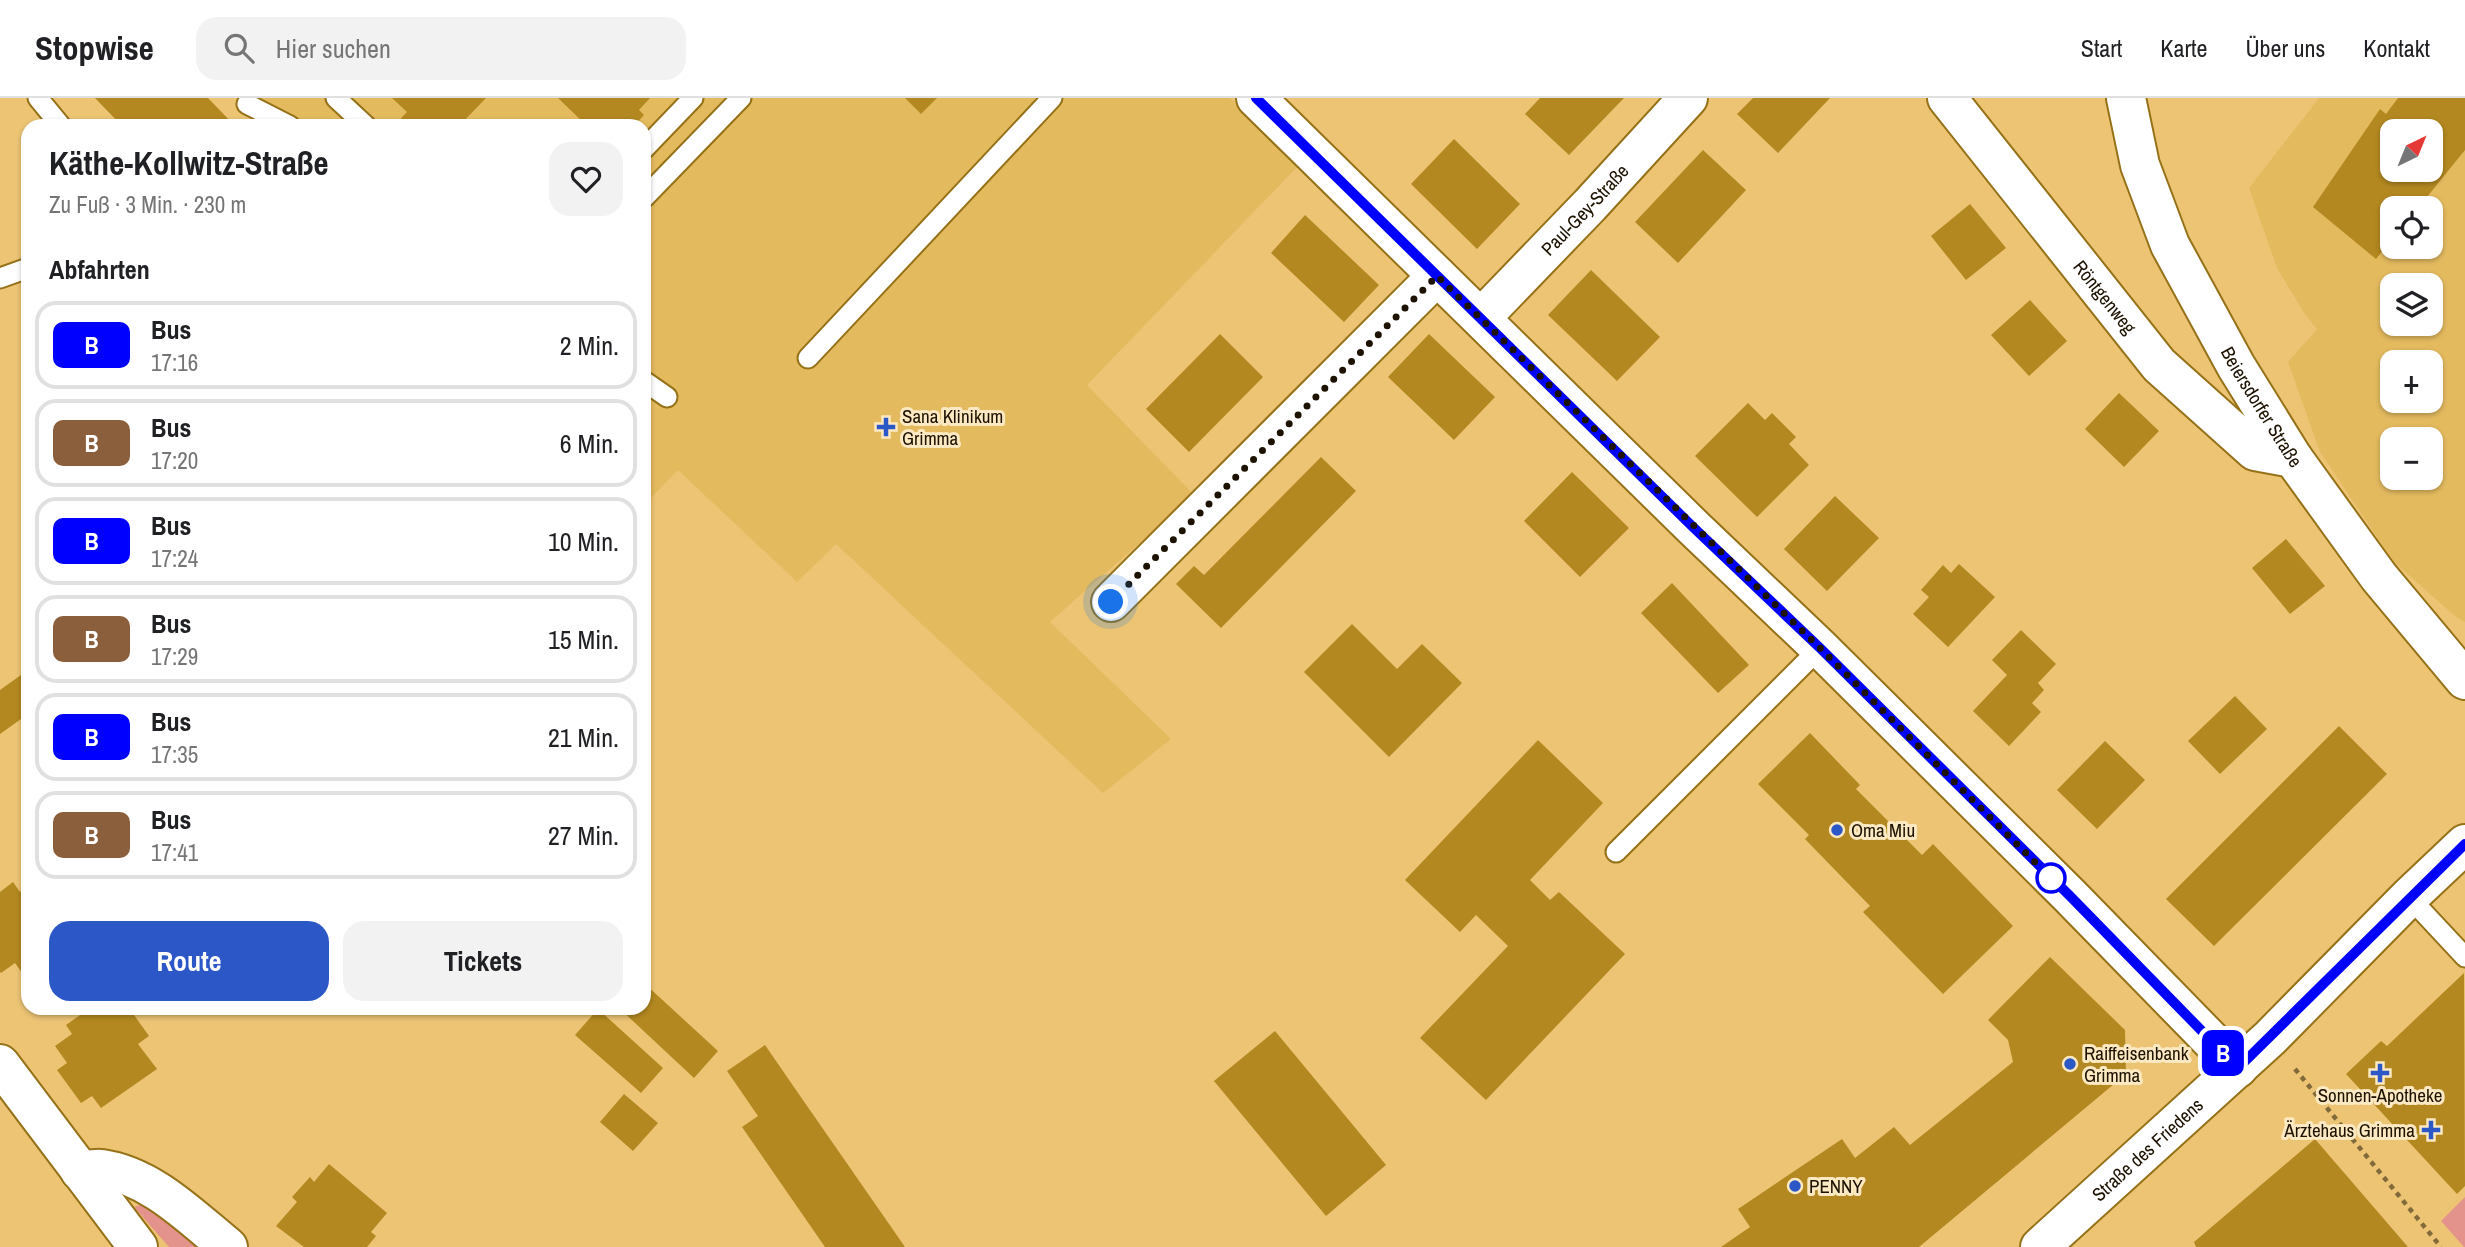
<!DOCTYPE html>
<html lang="de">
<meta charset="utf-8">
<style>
body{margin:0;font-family:"Archivo Narrow",sans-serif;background:#f2f2f2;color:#202124;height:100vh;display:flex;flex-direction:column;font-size:26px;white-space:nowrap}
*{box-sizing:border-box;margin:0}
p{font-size:23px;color:#757577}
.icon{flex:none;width:38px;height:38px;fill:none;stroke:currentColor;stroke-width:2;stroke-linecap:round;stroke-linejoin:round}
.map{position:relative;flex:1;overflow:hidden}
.details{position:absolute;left:21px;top:21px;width:630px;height:896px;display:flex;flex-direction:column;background:#fff;border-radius:21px;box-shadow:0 2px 5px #0004}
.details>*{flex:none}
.badge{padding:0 14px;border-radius:10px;font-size:24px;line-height:46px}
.needle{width:46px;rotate:43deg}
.fabs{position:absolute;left:2380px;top:21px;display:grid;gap:14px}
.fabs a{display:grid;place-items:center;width:63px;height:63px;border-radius:14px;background:#fff;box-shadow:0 2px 5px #0004;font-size:35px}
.you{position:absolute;width:35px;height:35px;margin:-18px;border:5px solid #fff;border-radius:50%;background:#1a73e8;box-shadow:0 0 0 10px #1a73e833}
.map>.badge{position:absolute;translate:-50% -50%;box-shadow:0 0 0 4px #fff}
h2{padding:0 28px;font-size:26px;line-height:63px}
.round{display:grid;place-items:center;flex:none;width:74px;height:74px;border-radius:21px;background:#f2f2f2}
.overview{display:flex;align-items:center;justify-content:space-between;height:119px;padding:0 28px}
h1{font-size:33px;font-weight:700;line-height:52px}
.cta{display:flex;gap:14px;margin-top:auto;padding:14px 28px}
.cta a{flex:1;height:80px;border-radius:21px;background:#2c58c7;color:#fff;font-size:28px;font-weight:700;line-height:80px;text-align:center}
.cta a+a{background:#f2f2f2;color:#202124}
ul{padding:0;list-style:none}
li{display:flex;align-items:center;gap:21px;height:88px;margin:0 14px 10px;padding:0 14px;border:4px solid #e0e0e0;border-radius:21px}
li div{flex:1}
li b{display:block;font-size:26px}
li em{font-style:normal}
li .badge{min-width:77px;font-weight:700;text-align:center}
header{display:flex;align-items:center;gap:42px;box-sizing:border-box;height:98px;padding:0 35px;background:#fff;border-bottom:2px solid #e0e0e0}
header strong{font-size:33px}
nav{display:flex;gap:38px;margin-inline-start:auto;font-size:24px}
.search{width:490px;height:63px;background:#f2f2f2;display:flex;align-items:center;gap:18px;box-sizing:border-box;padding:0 24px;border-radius:21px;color:#757577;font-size:26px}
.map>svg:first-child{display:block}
</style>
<header>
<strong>Stopwise</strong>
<div class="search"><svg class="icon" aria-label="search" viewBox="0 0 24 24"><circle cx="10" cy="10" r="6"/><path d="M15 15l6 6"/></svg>Hier suchen</div>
<nav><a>Start</a><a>Karte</a><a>Über uns</a><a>Kontakt</a></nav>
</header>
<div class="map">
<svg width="2465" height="1149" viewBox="0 0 2465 1149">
<rect width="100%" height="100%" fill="#ecc474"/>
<path fill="#e4ba5f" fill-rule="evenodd" d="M252,0H1230L1300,66L1087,287L1194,397L1050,524L1171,641L1103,695L836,446L797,484L678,372L644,407V28H278Z
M2319,0H2465V524L2456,519L2393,463L2320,354L2288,264L2317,231L2306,218L2277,170L2249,90ZM2392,33H2431V72H2392ZM2392,110H2431V149H2392ZM2392,187H2431V226H2392ZM2392,264H2431V303H2392ZM2392,341H2431V380H2392Z"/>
<path fill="#e3928c" d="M2465,1099V1149H2464L2441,1123Z
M145,1105L202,1149H169L134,1109Z"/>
<path fill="#b38820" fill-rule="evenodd" d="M95,0H208L235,28H122Z
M392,0H486L459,28H409L401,20L407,14Z
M558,0H650L639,12L644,17L634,28H587Z
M905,0H937L921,16Z
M1540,0H1624L1569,57L1525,16Z
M1753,0H1830L1778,55L1737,16Z
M2398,0H2465V52L2418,110H2392V141L2376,161L2313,109L2380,11L2386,16ZM2392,33H2431V72H2392Z
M1454,41L1520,106L1477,151L1411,86Z
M1703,52L1746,92L1678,165L1635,124Z
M1970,106L2006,150L1966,182L1931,138Z
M1305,117L1379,187L1344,224L1271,155Z
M1591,172L1660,239L1617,283L1548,217Z
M2030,202L2067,243L2029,278L1991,237Z
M1220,236L1263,279L1189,354L1146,311Z
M1429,236L1495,299L1454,342L1388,279Z
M2119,295L2159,333L2124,369L2085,331Z
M1748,305L1765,322L1772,315L1796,339L1789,346L1809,367L1757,419L1695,358Z
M1321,359L1356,393L1221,530L1176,486L1194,468L1204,477Z
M1572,374L1629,430L1580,479L1524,423Z
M1835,398L1879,440L1827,493L1784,451Z
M2286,441L2325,488L2290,516L2252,470Z
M1959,466L1995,499L1948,549L1913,516L1929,499L1921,492L1943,467L1951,475Z
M1672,485L1749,567L1718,595L1641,515Z
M1352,526L1397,571L1422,546L1462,585L1389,659L1304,574Z
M2021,532L2056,566L2038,585L2044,592L2032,605L2041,614L2009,648L1973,613L2007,577L1992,562Z
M28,572V616L0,636V592Z
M2235,598L2267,631L2220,676L2188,643Z
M2339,628L2387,676L2214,848L2166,801Z
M1810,635L1860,687L1856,691L1922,757L1933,746L2013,828L1943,896L1863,814L1870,808L1805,741L1809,737L1758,686Z
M1538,642L1603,705L1530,782L1550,802L1559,794L1625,856L1486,1002L1420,940L1508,848L1476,817L1460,834L1405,782Z
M2105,643L2145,682L2097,731L2057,692Z
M13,784L20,794L28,788V883L15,865L1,875L0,874V794Z
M2050,859L2125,932L2126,976L1919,1149H1721L1750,1129L1738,1111L1842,1041L1855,1060L1894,1029L1910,1047L2013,964L2008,942L1988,922Z
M2464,875L2465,1088L2457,1096L2346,976L2381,943L2387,948Z
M644,885L718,953L694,980L619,910H644Z
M90,910H129L149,938L138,946L157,971L101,1010L92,998L81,1005L57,972L67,965L55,948L72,936L66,927Z
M598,911L663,970L641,995L575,937Z
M1275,933L1386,1067L1326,1118L1214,983Z
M765,947L796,992L905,1149H825L742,1029L758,1018L727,973Z
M624,996L658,1025L633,1053L600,1024Z
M2315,1041L2408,1149H2196L2194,1144Z
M329,1066L387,1115L371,1134L376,1138L367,1149H304L276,1128L297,1104L292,1099L310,1079L314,1084Z"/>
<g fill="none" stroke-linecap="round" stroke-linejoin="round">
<defs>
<path id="service" d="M38,0L61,28
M336,0L366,28
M247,6L290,28
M644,51L693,0
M644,100L741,0
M0,180L28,170
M808,260L1052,0
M644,283L667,299
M1616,754L1820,550
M2409,799L2465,859"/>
<g id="minor">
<path d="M1256,0L1694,430L1820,550L2070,798L2238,970"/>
<path id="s1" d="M1947,0L2159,267L2255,353L2293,360"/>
<path id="s2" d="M1481,220L1590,107L1688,0"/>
<path d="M1111,504L1437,178"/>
<path d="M0,966L138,1149"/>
<path d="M80,1073C87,1072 95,1070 102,1071C151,1078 191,1119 228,1149"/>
</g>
<g id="tertiary">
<path id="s3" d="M2126,0L2140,67L2170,147L2236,268L2293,360L2379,479L2465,582"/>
<path id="s4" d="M2040,1149L2270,940L2409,799L2465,746"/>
</g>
</defs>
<use href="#service" stroke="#957117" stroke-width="23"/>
<use href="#minor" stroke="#957117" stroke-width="42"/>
<use href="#tertiary" stroke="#957117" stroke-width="42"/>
<path stroke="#826939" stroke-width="4.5" stroke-dasharray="5 5" stroke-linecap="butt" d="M2295,971L2441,1149"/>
<use href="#service" stroke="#fff" stroke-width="19"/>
<use href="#minor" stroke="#fff" stroke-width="38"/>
<use href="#tertiary" stroke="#fff" stroke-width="38"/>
</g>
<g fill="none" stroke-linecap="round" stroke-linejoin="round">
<defs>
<path id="line" d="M1256,0L1694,430L1820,550L2070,798L2238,970L2465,746"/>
</defs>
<use href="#line" stroke="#fff" stroke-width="16"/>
<use href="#line" stroke="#00f" stroke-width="10"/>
<path stroke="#1d1200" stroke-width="7" stroke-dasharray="0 12.6" d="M1111,504L1437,178L1820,550L2051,780"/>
</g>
<g fill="#2c58c7" stroke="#fce9c2" stroke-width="2.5">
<path d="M882.5 318.5h7v7h7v7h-7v7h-7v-7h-7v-7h7z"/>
<circle cx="1837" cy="732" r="7"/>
<circle cx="2070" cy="966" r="7"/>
<path d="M2376.5 964.5h7v7h7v7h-7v7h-7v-7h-7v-7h7z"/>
<path d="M2427.5 1021.5h7v7h7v7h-7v7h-7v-7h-7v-7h7z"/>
<circle cx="1795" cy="1088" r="7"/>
</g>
<circle fill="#fff" stroke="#00f" stroke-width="3.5" cx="2051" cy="780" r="14"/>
<g text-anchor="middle" stroke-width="6" stroke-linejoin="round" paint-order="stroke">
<g font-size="19" fill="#1d1200" stroke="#fce9c2">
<text dy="7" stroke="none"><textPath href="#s2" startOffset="150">Paul-Gey-Straße</textPath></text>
<text dy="7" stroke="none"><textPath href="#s1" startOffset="254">Röntgenweg</textPath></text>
<text dy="7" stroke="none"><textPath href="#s3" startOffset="340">Beiersdorfer Straße</textPath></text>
<text dy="7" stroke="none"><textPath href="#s4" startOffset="145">Straße des Friedens</textPath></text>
</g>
<g font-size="19" fill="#1d1200" stroke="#fce9c2" text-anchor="start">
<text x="902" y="325">Sana Klinikum<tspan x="902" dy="22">Grimma</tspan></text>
<text x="1851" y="739">Oma Miu</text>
<text x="2084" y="962">Raiffeisenbank<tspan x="2084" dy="22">Grimma</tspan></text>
<text x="2380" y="1004" text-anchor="middle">Sonnen-Apotheke</text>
<text x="2415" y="1039" text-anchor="end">Ärztehaus Grimma</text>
<text x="1809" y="1095">PENNY</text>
</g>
</g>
</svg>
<div class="fabs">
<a><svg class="needle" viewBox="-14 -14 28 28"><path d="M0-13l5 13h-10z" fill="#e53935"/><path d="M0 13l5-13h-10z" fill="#757577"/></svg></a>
<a><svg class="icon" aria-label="locate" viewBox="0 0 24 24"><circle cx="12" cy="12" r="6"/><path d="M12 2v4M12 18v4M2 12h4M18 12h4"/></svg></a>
<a><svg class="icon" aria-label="layers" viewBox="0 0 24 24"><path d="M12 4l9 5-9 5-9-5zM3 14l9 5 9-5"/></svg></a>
<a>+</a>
<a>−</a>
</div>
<div class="you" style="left:1111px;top:504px"></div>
<b class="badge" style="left:2223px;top:955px;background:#00f;color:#fff">B</b>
<section class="details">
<div class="overview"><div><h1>Käthe-Kollwitz-Straße</h1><p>Zu Fuß · 3 Min. · 230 m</p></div><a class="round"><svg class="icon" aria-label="heart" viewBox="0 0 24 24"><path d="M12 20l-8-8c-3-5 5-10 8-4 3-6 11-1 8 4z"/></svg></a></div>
<h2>Abfahrten</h2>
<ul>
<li><span class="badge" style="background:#00f;color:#fff">B</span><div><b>Bus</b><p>17:16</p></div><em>2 Min.</em></li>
<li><span class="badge" style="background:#8b5e3c;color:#fff">B</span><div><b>Bus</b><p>17:20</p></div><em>6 Min.</em></li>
<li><span class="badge" style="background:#00f;color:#fff">B</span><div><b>Bus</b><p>17:24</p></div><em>10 Min.</em></li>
<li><span class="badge" style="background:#8b5e3c;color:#fff">B</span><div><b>Bus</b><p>17:29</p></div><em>15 Min.</em></li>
<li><span class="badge" style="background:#00f;color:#fff">B</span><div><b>Bus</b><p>17:35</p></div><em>21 Min.</em></li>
<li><span class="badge" style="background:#8b5e3c;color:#fff">B</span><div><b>Bus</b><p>17:41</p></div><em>27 Min.</em></li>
</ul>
<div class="cta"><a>Route</a><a>Tickets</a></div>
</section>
</div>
